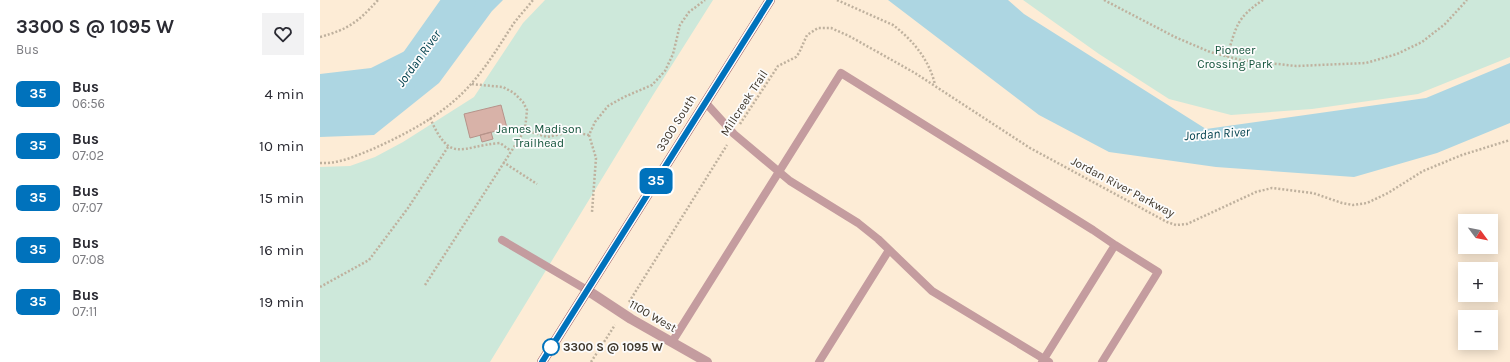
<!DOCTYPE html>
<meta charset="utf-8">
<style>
body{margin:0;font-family:Karla,sans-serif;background:#f2f2f3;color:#2b2b33;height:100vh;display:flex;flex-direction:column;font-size:15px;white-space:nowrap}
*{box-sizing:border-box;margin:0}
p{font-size:13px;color:#7c7c81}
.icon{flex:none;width:22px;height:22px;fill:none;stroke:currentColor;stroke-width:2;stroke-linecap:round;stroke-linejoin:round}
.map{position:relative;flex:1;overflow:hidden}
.sheet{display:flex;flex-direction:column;background:#fff;width:320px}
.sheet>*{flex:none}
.badge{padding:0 8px;border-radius:6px;font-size:14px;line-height:26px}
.needle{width:26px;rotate:122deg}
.buttons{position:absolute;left:1138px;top:214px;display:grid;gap:8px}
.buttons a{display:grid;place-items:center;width:40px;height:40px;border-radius:0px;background:#fff;box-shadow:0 2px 10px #0003;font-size:20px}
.map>.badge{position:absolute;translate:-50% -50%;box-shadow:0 0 0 2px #fff}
.round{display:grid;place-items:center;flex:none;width:42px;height:42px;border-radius:0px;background:#f2f2f3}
.summary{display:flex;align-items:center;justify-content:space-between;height:68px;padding:0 16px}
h1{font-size:19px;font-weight:700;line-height:30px}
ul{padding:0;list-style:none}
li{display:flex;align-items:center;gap:12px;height:52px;padding:0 16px}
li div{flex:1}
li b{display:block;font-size:15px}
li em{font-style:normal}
li .badge{min-width:44px;font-weight:700;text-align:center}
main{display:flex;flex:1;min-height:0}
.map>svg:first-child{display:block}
</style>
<main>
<section class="sheet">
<div class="summary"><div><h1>3300 S @ 1095 W</h1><p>Bus</p></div><a class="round"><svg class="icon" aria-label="heart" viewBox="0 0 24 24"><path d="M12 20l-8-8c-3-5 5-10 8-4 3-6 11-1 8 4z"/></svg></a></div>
<ul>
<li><span class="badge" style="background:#0072bc;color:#fff">35</span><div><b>Bus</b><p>06:56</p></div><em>4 min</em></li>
<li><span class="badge" style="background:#0072bc;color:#fff">35</span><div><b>Bus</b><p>07:02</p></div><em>10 min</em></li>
<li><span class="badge" style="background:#0072bc;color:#fff">35</span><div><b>Bus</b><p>07:07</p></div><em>15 min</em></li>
<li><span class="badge" style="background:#0072bc;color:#fff">35</span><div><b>Bus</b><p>07:08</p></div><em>16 min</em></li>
<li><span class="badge" style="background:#0072bc;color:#fff">35</span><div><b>Bus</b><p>07:11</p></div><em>19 min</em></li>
</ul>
</section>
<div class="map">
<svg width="1190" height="362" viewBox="0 0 1190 362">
<rect width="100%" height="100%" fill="#fdecd6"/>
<path fill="#cde8da" d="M225,0H393L333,95L170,362H0V167L30,166L55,157L83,142L154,97L203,23Z
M703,0H1190V57L1098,94L992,109L911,115L849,99L779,54Z"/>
<path fill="#add6e2" d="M138,0H183L172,11L119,83L54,135L0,137V74L51,68L115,36Z
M568,0H688L704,14L886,129L1106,98L1190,63V123L1117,153L1034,177L896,167L789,152L719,115Z"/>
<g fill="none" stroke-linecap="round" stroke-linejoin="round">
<path stroke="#add6e2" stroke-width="32" d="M89,72L140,0"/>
</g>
<path fill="#d8b2a8" stroke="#b6938a" d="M181,105L187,128L150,138L144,114Z
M171,132L173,139L162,142L160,135Z"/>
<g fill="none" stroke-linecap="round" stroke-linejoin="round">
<path stroke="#bfb19e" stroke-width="2.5" stroke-dasharray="2 2" stroke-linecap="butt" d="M517,0L573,25C593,40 610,61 615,85
M784,0L855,37L890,52L921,60L976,66L1046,63L1077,54L1102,42L1125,24L1147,0
M0,37C29,29 38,22 58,0
M907,57C916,27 916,18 943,0
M110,118C131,165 140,146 180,143L191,151
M420,124L458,66L476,57L479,53L487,35L498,28H511L529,36L595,73L710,148L847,222L856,225L867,224L936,192L952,188L993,193L1022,203L1033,205L1047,203L1068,193L1103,171L1142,155L1190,140
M205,130L227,137L251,132L269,135L275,122L288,106L304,97L332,85L345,71L353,54L360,25L369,12L385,0
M269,135L276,158L272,212
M183,162L217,184
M0,163C20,164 38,155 55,148C90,132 126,113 151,84C167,66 179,46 192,26C198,17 206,9 213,0
M105,285L205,130L207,110L203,102L194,93L183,87L151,84
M0,287L49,260L88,208L128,147
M309,302L407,145
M271,362L295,325"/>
<path stroke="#c49c9f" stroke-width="8" d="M385,102L414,134L470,181L538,223L558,239L612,291L729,362
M182,240L267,290
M352,342L521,73L773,230L795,245
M499,362L569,250
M722,362L795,245L838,272L782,362"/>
<path stroke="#c49c9f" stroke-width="10" d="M267,290L311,319L387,362"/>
<path stroke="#9b575d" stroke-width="10" d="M222,362L450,0"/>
</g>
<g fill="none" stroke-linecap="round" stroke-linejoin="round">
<defs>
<path id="line" d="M222,362L450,0"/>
</defs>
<use href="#line" stroke="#fff" stroke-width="9"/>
<use href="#line" stroke="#0072bc" stroke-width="6"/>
</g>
<circle fill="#fff" stroke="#0072bc" stroke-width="2" cx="231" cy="347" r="8"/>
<g text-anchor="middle" stroke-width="3.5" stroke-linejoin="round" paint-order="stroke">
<g font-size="12" fill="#13533b" stroke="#fcfcfc">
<text x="915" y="54">Pioneer<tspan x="915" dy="14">Crossing Park</tspan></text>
<text x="219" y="133">James Madison<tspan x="219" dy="14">Trailhead</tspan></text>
</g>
<g font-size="12" fill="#3f372b" stroke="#fcfcfc">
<text transform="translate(424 103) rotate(-57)" y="4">Millcreek Trail</text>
<text transform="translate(356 123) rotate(-58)" y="4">3300 South</text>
<text transform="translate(803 187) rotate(28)" y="4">Jordan River Parkway</text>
<text transform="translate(333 316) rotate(30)" y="4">1100 West</text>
</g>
<g font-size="12" font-weight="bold" fill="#3f372b" stroke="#fcfcfc" text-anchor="start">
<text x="243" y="351">3300 S @ 1095 W</text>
</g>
<g font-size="13" font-style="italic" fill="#03424f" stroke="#fcfcfc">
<text transform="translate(98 58) rotate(-54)" y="5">Jordan River</text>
<text transform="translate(897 133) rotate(-4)" y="5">Jordan River</text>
</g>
</g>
</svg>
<div class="buttons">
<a><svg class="needle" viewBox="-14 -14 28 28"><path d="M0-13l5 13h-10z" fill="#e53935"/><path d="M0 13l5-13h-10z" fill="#7c7c81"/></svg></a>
<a>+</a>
<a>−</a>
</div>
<b class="badge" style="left:336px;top:181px;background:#0072bc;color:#fff">35</b>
</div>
</main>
